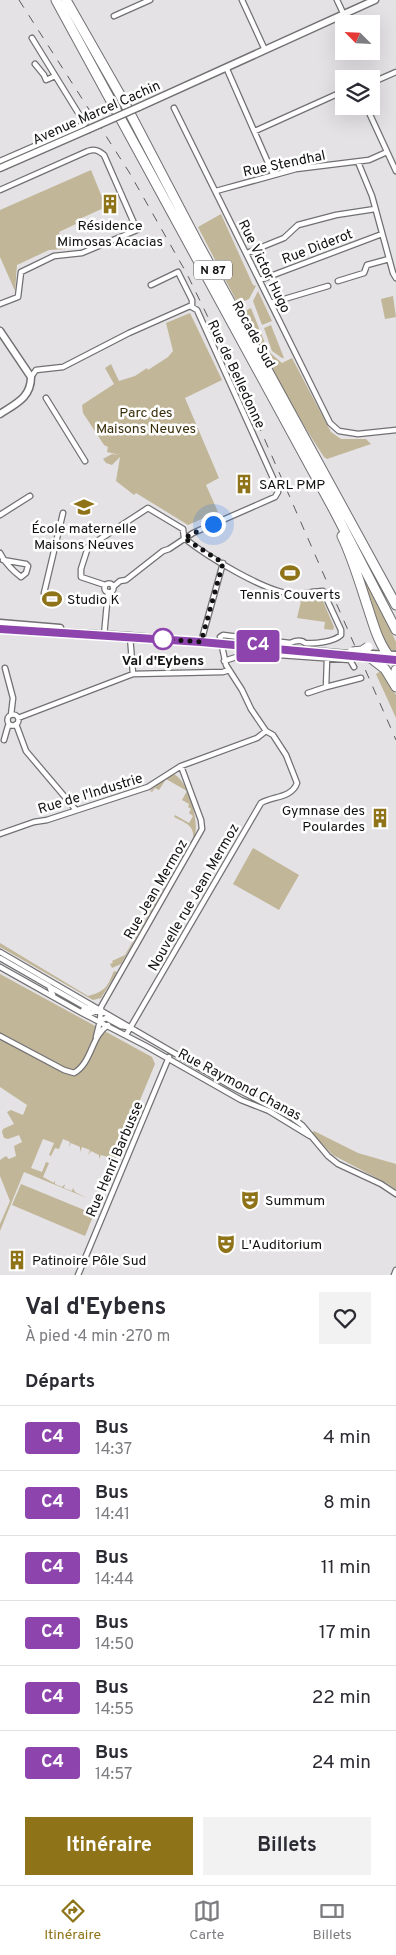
<!DOCTYPE html>
<html lang="fr">
<meta charset="utf-8">
<style>
body{margin:0;font-family:Overpass,sans-serif;background:#f2f2f3;color:#2b2b33;height:100vh;display:flex;flex-direction:column;font-size:19px;white-space:nowrap}
*{box-sizing:border-box;margin:0}
p{font-size:16px;color:#7c7c81}
.icon{flex:none;width:28px;height:28px;fill:none;stroke:currentColor;stroke-width:2;stroke-linecap:round;stroke-linejoin:round}
.map{position:relative;height:1275px;overflow:hidden}
.panel{display:flex;flex-direction:column;background:#fff;flex:1}
.panel>*{flex:none}
.badge{padding:0 10px;border-radius:4px;font-size:18px;line-height:32px}
.needle{width:32px;rotate:294deg}
.buttons{position:absolute;left:335px;top:15px;display:grid;gap:10px}
.buttons a{display:grid;place-items:center;width:45px;height:45px;border-radius:0px;background:#fff;box-shadow:0 5px 20px #0002;font-size:25px}
.you{position:absolute;width:25px;height:25px;margin:-12px;border:4px solid #fff;border-radius:50%;background:#1a73e8;box-shadow:0 0 0 8px #1a73e833}
.map>.badge{position:absolute;translate:-50% -50%;box-shadow:0 0 0 2px #fff}
h2{padding:0 25px;font-size:19px;line-height:45px}
.round{display:grid;place-items:center;flex:none;width:52px;height:52px;border-radius:0px;background:#f2f2f3}
.head{display:flex;align-items:center;justify-content:space-between;height:85px;padding:0 25px}
h1{font-size:24px;font-weight:700;line-height:38px}
.primary-button{display:flex;gap:10px;margin-top:auto;padding:10px 25px}
.primary-button a{flex:1;height:58px;border-radius:0px;background:#8e7318;color:#fff;font-size:20px;font-weight:700;line-height:58px;text-align:center}
.primary-button a+a{background:#f2f2f3;color:#2b2b33}
ul{padding:0;list-style:none}
li{display:flex;align-items:center;gap:15px;height:65px;padding:0 25px;border-top:1px solid #e1e1e2}
li div{flex:1}
li b{display:block;font-size:19px}
li em{font-style:normal}
li .badge{min-width:55px;font-weight:700;text-align:center}
.tab-bar{display:flex;justify-content:space-around;align-items:center;height:70px;border-top:1px solid #e1e1e2;background:#fff;font-size:14px;color:#7c7c81}
.tab-bar a{display:grid;justify-items:center;gap:2px}
.tab-bar .current{color:#8e7318}
.map>svg:first-child{display:block}
</style>
<div class="map">
<svg width="396" height="1275" viewBox="0 0 396 1275">
<rect width="100%" height="100%" fill="#e4e2e5"/>
<path fill="#c1b698" d="M91,170L106,207L75,221L76,224L59,232L65,249L49,250L17,265L15,291L0,257V210Z
M221,214L253,285L256,286L249,299L238,304L198,227Z
M258,291L272,321L262,325L253,301Z
M393,296L396,317L385,319L381,299Z
M251,308L268,351L282,363L292,358L331,432L341,439H366L371,444L327,459L324,457C293,411 268,361 243,312Z
M190,313L222,380L185,398L219,478L206,485L218,512L188,525L136,493L134,495L116,481L120,457L112,465L106,463L103,459L112,454L120,455L107,452L108,447L104,445L83,413L82,405L114,384L105,368L111,364L119,381L135,376L147,368L148,370L168,357L173,351L166,323Z
M271,325L284,358H282L272,351L264,328Z
M350,546L396,642V652L388,648L381,639Z
M320,594L334,627L333,630L324,629L325,622L297,618L302,597Z
M381,671L396,695V718L376,674Z
M173,774C188,779 199,821 195,835L121,964L112,968L110,964L113,963L112,961L125,955L193,838C195,825 183,822 174,817L175,815L189,823L193,816L189,813L191,809L188,807L189,804L182,800L187,791L166,779L159,790L155,788L152,792L150,791L164,779Z
M253,848L299,875L279,910L233,884Z
M0,943L88,996C106,991 107,987 114,971L117,972L101,998L93,1000L0,947Z
M0,974L152,1057L155,1064L113,1165L109,1164L111,1158L101,1155L99,1159V1155L91,1151L88,1155L90,1150L82,1147L80,1152V1147L71,1143L69,1147L70,1142L63,1139L59,1149L55,1148L51,1156L49,1155L54,1143L43,1139L31,1168L42,1172L46,1162L49,1163L43,1177L54,1183L55,1180V1184L62,1187L65,1184L64,1188L72,1191L73,1188L75,1192L87,1198L24,1172L0,1231V1224L10,1201L0,1176V1160L6,1156L9,1159L16,1156L14,1146L22,1142L19,1135L8,1139L4,1138L2,1132L3,1129L14,1124L7,1112L11,1110L23,1115L27,1105L0,1087Z
M314,1131L358,1153L396,1164V1190L388,1184L333,1155L311,1133Z
M21,1184L94,1214L85,1236L12,1205Z"/>
<g fill="none" stroke-linecap="round" stroke-linejoin="round">
<defs>
<path id="street" d="M242,0L265,50
M337,0L344,15
M114,16L150,0
M35,64L44,75L46,80L55,76
M226,67L273,174
M363,79L366,77L371,79
M371,83L396,72
M366,106L396,171
M174,108L330,423L339,431L358,434L396,430
M255,131L344,91
M0,161L85,124L32,38
M358,162L372,196L393,273L396,278
M0,190L88,151C95,149 98,150 104,155L137,230L82,253L54,256L21,272L18,297L0,304
M216,191L296,169L369,160L387,152
M247,253L284,238L298,225L336,215L375,209
M260,280L382,234
M338,281L364,273L367,265L389,259
M151,285L178,272L192,300V307
M271,303L328,286
M31,377L36,370L63,367L129,333L190,306L197,310L277,487L278,492L275,497L193,533L169,549L163,551L126,580L120,581L113,587
M46,398L85,461
M0,515L30,496
M0,553C5,563 12,570 21,577L26,573L28,566L26,564L3,560
M104.5 588a4.5 4.5 0 1 1 9 0a4.5 4.5 0 1 1-9 0Z
M105,585L81,577V569L88,547L148,508L183,529L184,538
M44,593L63,513
M104,636L108,592
M130,636L133,674
M201,642L223,563
M327,659L326,687L361,678
M224,661L249,653L350,660L354,667
M5,668L13,698L11,715
M308,693L326,687
M7.5 720a5.5 5.5 0 1 1 11 0a5.5 5.5 0 1 1-11 0Z
M18,718L133,674L223,672L229,670
M16,724L26,751L76,810
M4,740L8,726L10,725
M0,834L34,822L47,820L148,787L181,766L257,738L266,731
M0,952L231,1086L291,1117L302,1125L328,1156L338,1164L381,1184L396,1194
M0,958L49,986L53,995
M0,967L82,1013L146,1046L241,1100L269,1111L310,1136
M50,987L87,1008H96
M83,1010L91,1013L100,1010
M100,1021L106,1018L121,1026L128,1027
M126,1035L261,803C273,796 292,798 297,783L286,755L273,735L266,731L251,709L242,690L226,665L220,637L223,635L290,643C295,641 301,639 305,643C314,644 334,642 341,635V630L323,591C314,591 305,594 296,594C269,595 205,555 184,538
M0,1036L64,1070L74,1073C92,1063 91,1036 108,1025
M96,1037L100,1021L101,1007L202,829L201,820L181,766
M78,1275L169,1057
M394,1275L396,1270"/>
<path id="secondary" d="M139,107L375,0
M0,168L87,130
M0,331L31,377C31,398 15,404 0,414
M0,623L60,628
M0,629L128,636L348,654
M372,654L396,655
M372,659L396,660"/>
<path id="highway" d="M56,0L335,512L396,630
M66,0L123,100L199,245L396,605
M342,536C352,557 359,580 366,602C373,622 377,642 391,659
M372,659L385,669L396,687
M395,684L396,670"/>
</defs>
<use href="#street" stroke="#727073" stroke-width="7"/>
<use href="#secondary" stroke="#727073" stroke-width="9"/>
<use href="#highway" stroke="#727073" stroke-width="11"/>
<use href="#street" stroke="#fff" stroke-width="4.5"/>
<use href="#secondary" stroke="#fff" stroke-width="6"/>
<use href="#highway" stroke="#fff" stroke-width="9"/>
<path stroke="#5b5a5c" stroke-width="1" stroke-dasharray="9 9" stroke-linecap="butt" d="M19,0L129,172L187,274L240,383L396,740"/>
<defs>
<path id="secondary-bridge" d="M87,130L139,107
M358,653L372,654
M348,654L372,659"/>
<path id="highway-bridge" d="M352,652L362,651L368,647"/>
</defs>
<use href="#secondary-bridge" stroke="#727073" stroke-width="9" stroke-linecap="butt"/>
<use href="#highway-bridge" stroke="#727073" stroke-width="11" stroke-linecap="butt"/>
<use href="#secondary-bridge" stroke="#fff" stroke-width="6"/>
<use href="#highway-bridge" stroke="#fff" stroke-width="9"/>
</g>
<g fill="none" stroke-linecap="round" stroke-linejoin="round">
<defs>
<path id="line" d="M0,629L201,642L396,660"/>
</defs>
<use href="#line" stroke="#fff" stroke-width="11"/>
<use href="#line" stroke="#8e44ad" stroke-width="8"/>
<path stroke="#121213" stroke-width="5" stroke-dasharray="0 9" d="M163,639L201,642L223,563L184,538L213,524"/>
</g>
<defs>
<symbol id="building-bare" viewBox="-9 -9 18 18"><path d="M-4-6H4V6H1V3H-1V6H-4ZM-2.5-4.3h1.7v1.8h-1.7ZM.8-4.3h1.7v1.8H.8ZM-2.5-1h1.7V.8h-1.7ZM.8-1h1.7V.8H.8Z" fill="#8e7318" stroke="#fff" stroke-width="2.5" paint-order="stroke"/></symbol>
<symbol id="school-bare" viewBox="-9 -9 18 18"><path d="M0-5L7-2L0 1L-7-2ZM-4 1L0 2.5L4 1V4Q0 6-4 4Z" fill="#8e7318" stroke="#fff" stroke-width="2.5" paint-order="stroke"/></symbol>
<symbol id="stadium-bare" viewBox="-9 -9 18 18"><path d="M0-5a6.5 5 0 1 0 0 10a6.5 5 0 1 0 0-10ZM-3.5-1.8h7v3.6h-7Z" fill="#8e7318" stroke="#fff" stroke-width="2.5" paint-order="stroke"/></symbol>
<symbol id="theatre-bare" viewBox="-9 -9 18 18"><path d="M-5-5.5Q0-4 5-5.5V0Q5 5 0 6Q-5 5-5 0ZM-3.3-2.5H-1v1.5H-3.3ZM1-2.5H3.3v1.5H1ZM-2.8 1Q0 5.5 2.8 1Z" fill="#8e7318" stroke="#fff" stroke-width="2.5" paint-order="stroke"/></symbol>
</defs>
<g fill-rule="evenodd">
<use href="#building-bare" x="96" y="190" width="28" height="28"/>
<use href="#building-bare" x="230" y="470" width="28" height="28"/>
<use href="#school-bare" x="70" y="493" width="28" height="28"/>
<use href="#stadium-bare" x="276" y="559" width="28" height="28"/>
<use href="#stadium-bare" x="38" y="585" width="28" height="28"/>
<use href="#building-bare" x="366" y="804" width="28" height="28"/>
<use href="#theatre-bare" x="236" y="1186" width="28" height="28"/>
<use href="#theatre-bare" x="212" y="1230" width="28" height="28"/>
<use href="#building-bare" x="3" y="1246" width="28" height="28"/>
</g>
<circle fill="#fff" stroke="#8e44ad" stroke-width="2.5" cx="163" cy="639" r="10"/>
<g text-anchor="middle" stroke-width="5" stroke-linejoin="round" paint-order="stroke">
<rect fill="#fff" stroke="#59595a" stroke-width="1" x="194" y="260.5" width="38" height="19" rx="4"/>
<g font-size="12" font-weight="bold" fill="#121213">
<text x="213" y="274">N 87</text>
</g>
<g font-size="14" fill="#121213" stroke="#fff">
<text transform="translate(96 112) rotate(-24)" y="5">Avenue Marcel Cachin</text>
<text transform="translate(284 163) rotate(-12)" y="5">Rue Stendhal</text>
<text transform="translate(317 246) rotate(-21)" y="5">Rue Diderot</text>
<text transform="translate(265 266) rotate(64)" y="5">Rue Victor Hugo</text>
<text transform="translate(254 334) rotate(61)" y="5">Rocade Sud</text>
<text transform="translate(237 374) rotate(65)" y="5">Rue de Belledonne</text>
<text transform="translate(90 793) rotate(-17)" y="5">Rue de l'Industrie</text>
<text transform="translate(155 889) rotate(-60)" y="5">Rue Jean Mermoz</text>
<text transform="translate(193 897) rotate(-60)" y="5">Nouvelle rue Jean Mermoz</text>
<text transform="translate(240 1084) rotate(28)" y="5">Rue Raymond Chanas</text>
<text transform="translate(114 1159) rotate(-67)" y="5">Rue Henri Barbusse</text>
</g>
<g font-size="14" fill="#121213" stroke="#fff" text-anchor="start">
<text x="110" y="230" text-anchor="middle">Résidence<tspan x="110" dy="16">Mimosas Acacias</tspan></text>
<text x="259" y="489">SARL PMP</text>
<text x="84" y="533" text-anchor="middle">École maternelle<tspan x="84" dy="16">Maisons Neuves</tspan></text>
<text x="290" y="599" text-anchor="middle">Tennis Couverts</text>
<text x="67" y="604">Studio K</text>
<text x="365" y="815" text-anchor="end">Gymnase des<tspan x="365" dy="16">Poulardes</tspan></text>
<text x="265" y="1205">Summum</text>
<text x="241" y="1249">L'Auditorium</text>
<text x="32" y="1265">Patinoire Pôle Sud</text>
</g>
<g font-size="14" fill="#3a2f0b" stroke="#fff">
<text x="146" y="417">Parc des<tspan x="146" dy="16">Maisons Neuves</tspan></text>
</g>
<g font-size="14" font-weight="bold" fill="#121213" stroke="#fff">
<text x="163" y="665">Val d'Eybens</text>
</g>
</g>
</svg>
<div class="buttons">
<a><svg class="needle" viewBox="-14 -14 28 28"><path d="M0-13l5 13h-10z" fill="#e53935"/><path d="M0 13l5-13h-10z" fill="#7c7c81"/></svg></a>
<a><svg class="icon" aria-label="layers" viewBox="0 0 24 24"><path d="M12 4l9 5-9 5-9-5zM3 14l9 5 9-5"/></svg></a>
</div>
<div class="you" style="left:213px;top:524px"></div>
<b class="badge" style="left:258px;top:646px;background:#8e44ad;color:#fff">C4</b>
</div>
<section class="panel">
<div class="head"><div><h1>Val d'Eybens</h1><p>À pied · 4 min · 270 m</p></div><a class="round"><svg class="icon" aria-label="heart" viewBox="0 0 24 24"><path d="M12 20l-8-8c-3-5 5-10 8-4 3-6 11-1 8 4z"/></svg></a></div>
<h2>Départs</h2>
<ul>
<li><span class="badge" style="background:#8e44ad;color:#fff">C4</span><div><b>Bus</b><p>14:37</p></div><em>4 min</em></li>
<li><span class="badge" style="background:#8e44ad;color:#fff">C4</span><div><b>Bus</b><p>14:41</p></div><em>8 min</em></li>
<li><span class="badge" style="background:#8e44ad;color:#fff">C4</span><div><b>Bus</b><p>14:44</p></div><em>11 min</em></li>
<li><span class="badge" style="background:#8e44ad;color:#fff">C4</span><div><b>Bus</b><p>14:50</p></div><em>17 min</em></li>
<li><span class="badge" style="background:#8e44ad;color:#fff">C4</span><div><b>Bus</b><p>14:55</p></div><em>22 min</em></li>
<li><span class="badge" style="background:#8e44ad;color:#fff">C4</span><div><b>Bus</b><p>14:57</p></div><em>24 min</em></li>
</ul>
<div class="primary-button"><a>Itinéraire</a><a>Billets</a></div>
</section>
<nav class="tab-bar">
<a class="current"><svg class="icon" aria-label="directions" viewBox="0 0 24 24"><path d="M12 3l9 9-9 9-9-9zM9 14v-3h6M13 9l2 2-2 2"/></svg>Itinéraire</a>
<a><svg class="icon" aria-label="map" viewBox="0 0 24 24"><path d="M3 6l6-2 6 2 6-2v14l-6 2-6-2-6 2zM9 4v14M15 6v14"/></svg>Carte</a>
<a><svg class="icon" aria-label="tickets" viewBox="0 0 24 24"><path d="M3 7h18v10H3zM15 7v10"/></svg>Billets</a>
</nav>
